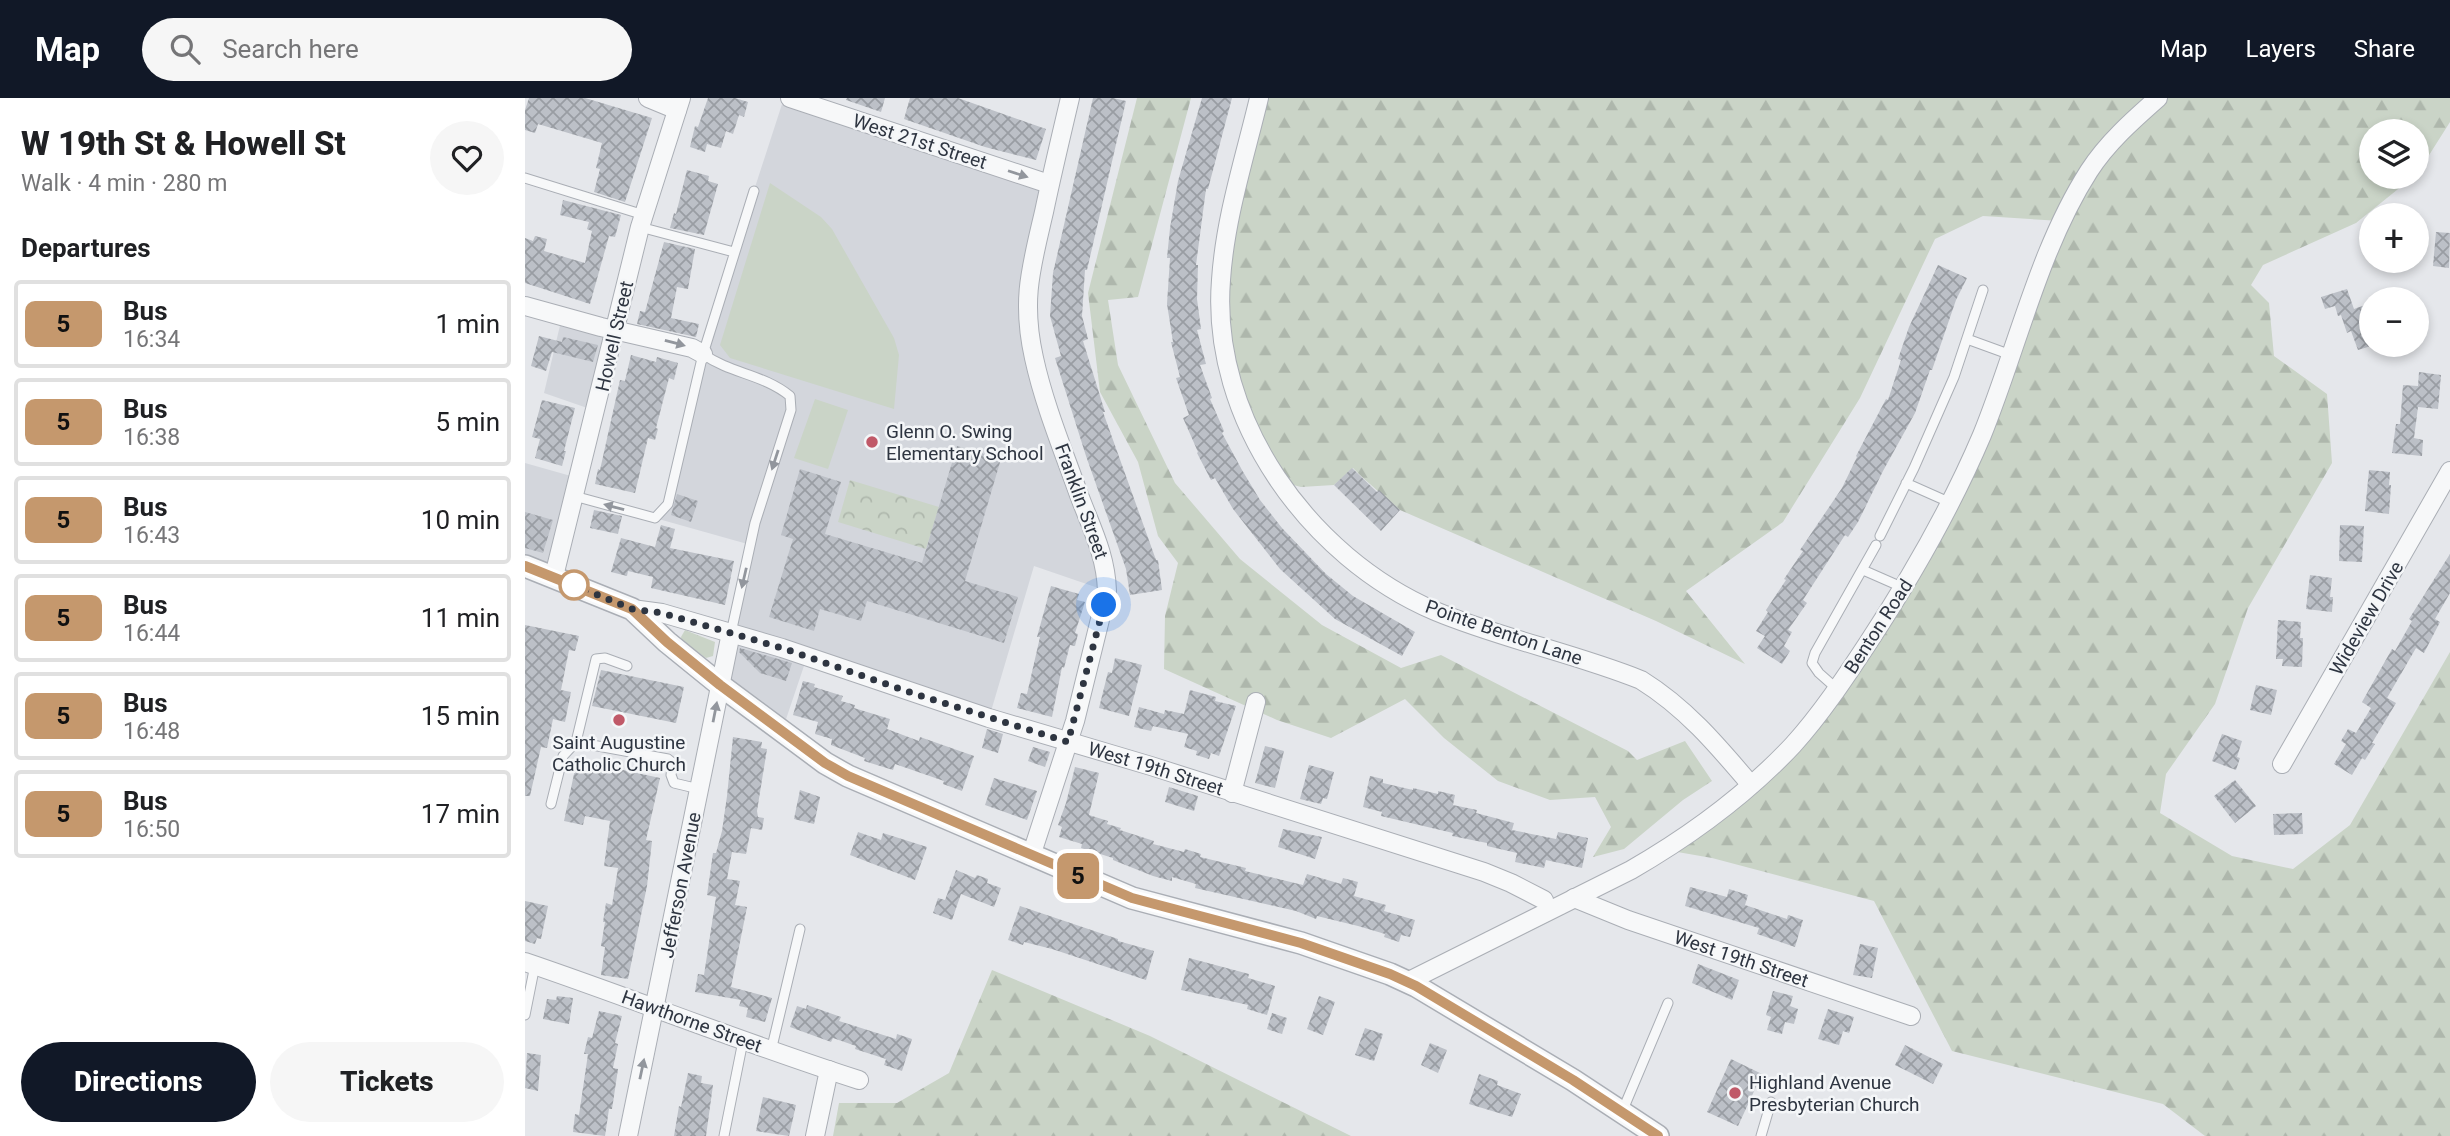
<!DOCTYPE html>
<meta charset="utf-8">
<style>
body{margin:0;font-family:Roboto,sans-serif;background:#f6f6f6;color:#202124;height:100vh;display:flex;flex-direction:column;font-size:26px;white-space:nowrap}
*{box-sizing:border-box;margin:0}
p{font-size:23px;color:#757577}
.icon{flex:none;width:38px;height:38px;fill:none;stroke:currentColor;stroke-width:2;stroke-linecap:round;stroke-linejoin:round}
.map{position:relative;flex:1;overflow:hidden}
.side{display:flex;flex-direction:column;background:#fff;width:525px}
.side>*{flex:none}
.badge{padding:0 14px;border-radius:10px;font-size:24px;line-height:46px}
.controls{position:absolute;left:1834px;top:21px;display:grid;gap:14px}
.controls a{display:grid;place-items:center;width:70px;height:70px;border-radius:50%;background:#fff;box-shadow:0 4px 10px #0003;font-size:35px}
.you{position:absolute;width:35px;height:35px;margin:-18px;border:5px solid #fff;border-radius:50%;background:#1a73e8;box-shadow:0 0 0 10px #1a73e833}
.map>.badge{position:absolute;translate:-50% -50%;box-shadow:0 0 0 4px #fff}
h2{padding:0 21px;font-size:26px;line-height:63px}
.round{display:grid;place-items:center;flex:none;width:74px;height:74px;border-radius:37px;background:#f6f6f6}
.summary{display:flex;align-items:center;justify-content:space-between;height:119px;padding:0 21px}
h1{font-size:33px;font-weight:800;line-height:52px}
.action{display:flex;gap:14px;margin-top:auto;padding:14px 21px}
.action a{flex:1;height:80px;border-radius:42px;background:#111827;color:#fff;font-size:28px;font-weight:800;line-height:80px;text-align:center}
.action a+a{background:#f6f6f6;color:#202124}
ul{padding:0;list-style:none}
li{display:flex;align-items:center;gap:21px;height:88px;margin:0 14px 10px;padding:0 7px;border:4px solid #e0e0e0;border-radius:7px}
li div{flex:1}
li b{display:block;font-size:26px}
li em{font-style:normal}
li .badge{min-width:77px;font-weight:700;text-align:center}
header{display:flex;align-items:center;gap:42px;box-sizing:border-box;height:98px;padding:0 35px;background:#111827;color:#fff}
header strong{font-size:33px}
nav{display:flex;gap:38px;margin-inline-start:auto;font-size:24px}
.search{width:490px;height:63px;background:#f6f6f6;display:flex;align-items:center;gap:18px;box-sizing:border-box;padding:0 24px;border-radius:38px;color:#757577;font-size:26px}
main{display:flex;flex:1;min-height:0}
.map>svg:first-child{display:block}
</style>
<header>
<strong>Map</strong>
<div class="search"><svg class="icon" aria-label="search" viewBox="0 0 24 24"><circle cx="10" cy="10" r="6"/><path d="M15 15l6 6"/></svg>Search here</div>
<nav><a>Map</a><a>Layers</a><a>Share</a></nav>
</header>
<main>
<section class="side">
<div class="summary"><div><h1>W 19th St &amp; Howell St</h1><p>Walk · 4 min · 280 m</p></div><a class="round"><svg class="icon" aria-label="heart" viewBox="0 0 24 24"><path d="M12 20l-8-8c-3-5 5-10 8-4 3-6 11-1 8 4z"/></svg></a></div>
<h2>Departures</h2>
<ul>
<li><span class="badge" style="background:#c5986d;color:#111">5</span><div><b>Bus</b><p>16:34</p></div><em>1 min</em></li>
<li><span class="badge" style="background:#c5986d;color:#111">5</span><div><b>Bus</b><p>16:38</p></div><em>5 min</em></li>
<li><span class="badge" style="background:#c5986d;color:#111">5</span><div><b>Bus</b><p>16:43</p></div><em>10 min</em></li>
<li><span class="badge" style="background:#c5986d;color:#111">5</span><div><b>Bus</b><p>16:44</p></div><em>11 min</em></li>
<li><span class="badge" style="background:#c5986d;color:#111">5</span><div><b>Bus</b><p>16:48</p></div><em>15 min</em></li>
<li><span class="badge" style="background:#c5986d;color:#111">5</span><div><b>Bus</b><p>16:50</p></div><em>17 min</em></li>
</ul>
<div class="action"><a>Directions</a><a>Tickets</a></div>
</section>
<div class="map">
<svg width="1925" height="1038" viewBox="0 0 1925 1038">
<defs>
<pattern id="grass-tufts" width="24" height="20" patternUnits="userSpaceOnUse" patternTransform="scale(1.75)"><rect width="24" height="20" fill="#cad4c7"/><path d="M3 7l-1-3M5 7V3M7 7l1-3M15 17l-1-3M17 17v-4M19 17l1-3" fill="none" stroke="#aeb7ac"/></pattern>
<pattern id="forest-firs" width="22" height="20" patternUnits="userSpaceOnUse" patternTransform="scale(1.75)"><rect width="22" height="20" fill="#cad4c7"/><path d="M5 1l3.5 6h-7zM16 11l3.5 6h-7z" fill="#aeb7ac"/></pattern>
<pattern id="park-crowns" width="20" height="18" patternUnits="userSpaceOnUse" patternTransform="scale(1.75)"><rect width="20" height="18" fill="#cad4c7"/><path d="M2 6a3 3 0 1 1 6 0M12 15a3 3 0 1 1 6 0" fill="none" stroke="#aeb7ac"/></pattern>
<pattern id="building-cross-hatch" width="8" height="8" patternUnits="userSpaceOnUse" patternTransform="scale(1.75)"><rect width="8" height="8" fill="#bcc0c7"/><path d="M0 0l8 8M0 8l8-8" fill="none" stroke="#999da3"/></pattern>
</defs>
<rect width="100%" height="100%" fill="#e5e7eb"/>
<path fill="#d3d6dc" d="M259,0L524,86L502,210L582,493L509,468L464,620L282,559L257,633L195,587L226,447L130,420L143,406L209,154Z
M37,219L90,232L71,313L19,295Z
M0,365L53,380L29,478L0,468Z"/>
<path fill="url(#grass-tufts)" d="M160,532L190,544L188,558L181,560L157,543L156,539Z"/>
<path fill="url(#forest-firs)" d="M612,0H666L613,199L583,202L593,267L650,385L715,461L797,527L876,570L916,557L1103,653L1112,662L1160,643L1187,683L1158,702L1099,751L1068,759L1086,729L1070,699L1025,702L973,683L919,640L880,601L806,640L752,622L639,571L640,518L653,465L633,438L613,364L575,294L563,195Z
M734,0H1925V24L1894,73L1892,75V33H1846V79H1888L1831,125L1738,167L1726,187L1744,205L1749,258L1802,296L1807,365L1723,510L1690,606L1641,676L1635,715L1707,758L1768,771L1825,727L1925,554V1038H1680L1638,1006L1427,953L1349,803L1187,760L1141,752L1268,646L1422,413L1536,123L1458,118L1410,141L1335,300L1258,424L1161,493L1220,566L1131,523L875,412C859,397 843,386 828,370L809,387L776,389L753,383L701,263L704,127Z
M467,872L625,938L826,1038H308L314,1005H372L424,975Z"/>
<path fill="url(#park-crowns)" d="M325,382L414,409L401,451L313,424Z"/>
<path fill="#cad4c7" d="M245,85L296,119L307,131L369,240L374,257L369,311L205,260L195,247Z
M290,301L323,312L303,371L269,360Z"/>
<path fill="url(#building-cross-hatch)" d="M4,0H60L127,20L100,104L69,94L75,71L71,70L77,45L13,26L10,35L0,32V12Z
M183,0H210L223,4L219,19L214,17L208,36L201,33L196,50L182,46L180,54L165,49L170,28L173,29Z
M322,0H360L356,14L321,2Z
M385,0H433L521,31L511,62L460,49L379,21Z
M568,0H588L601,3L562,172H560L557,218L563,241L558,243L580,314H578L631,462H633L637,492L605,497L601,471L561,358L530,260L536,258L525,218L528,175Z
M677,0H707L683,91H681L671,167H673L672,201L676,231L672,232L681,266L675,267L687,300L685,301L699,333L697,335L717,372L735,402L757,430L801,476L828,498L890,534L877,558L810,521L755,471L708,411L690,380L686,382L672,355L673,354L658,320L664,317L651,280L655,279L646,244H648L642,206L645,160H642L645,130L653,83Z
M162,72L184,78L183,83L193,86L179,137L145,130L149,115L151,116Z
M38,102L96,117L90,139L84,138L65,206L0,185V140L8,143L10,138L22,141L19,153L60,165L67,133L62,131L64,124L35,117Z
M1911,134L1925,135L1924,170L1908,168Z
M139,144L170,151L163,191L152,189L146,220L174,226L171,239L112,226L115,213L120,214Z
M1413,167L1442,180L1431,202L1407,272H1405L1390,315L1358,373L1333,424L1323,439L1320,437L1298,471L1278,502L1282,505L1263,532L1267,534L1259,548L1265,553L1257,566L1232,550L1240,538L1231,533L1243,514L1241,512L1261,482L1259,481L1278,453L1275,452L1317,390L1332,359L1331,358L1361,301L1363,302L1376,262L1373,261L1384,229Z
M1822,191L1829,211L1846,205V248L1833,252L1826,233L1822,235L1816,217L1813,218L1810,208L1800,211L1796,199Z
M14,238L37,244L38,239L73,247L68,264L27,254L21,273L6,268Z
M106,257L131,264L132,259L153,265L149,282L144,280L131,330L133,331L130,342L123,340L110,395L70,386L73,371L75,372L95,282L100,283Z
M1894,274L1916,277L1913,311L1893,309L1889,340L1898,342L1897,358L1867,355L1871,326H1875L1878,287L1893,288Z
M17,302L50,310L39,353H41L37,368L10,360L15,341L7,339Z
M432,348L476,361L440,483L493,499L479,545L342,503L336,523L295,511L289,533L244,519L268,441L256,437L275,371L316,384L300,436L397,465Z
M827,370L852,394L854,392L875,412L856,433L809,387Z
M1844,372L1865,374L1864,387H1866L1864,416L1840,413Z
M152,396L173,403L166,424L146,417Z
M69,412L97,418L93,436L65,430Z
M0,414L28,422L18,455L0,450Z
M136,427L150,431L145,450L209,463L200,507L126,490L128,479L103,473L102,478L86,474L96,440L130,449Z
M1815,427L1839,428L1837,464L1814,463Z
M1925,456V495L1910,521L1915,524L1899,555L1891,550L1862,600L1871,605L1847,645L1850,646L1840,662L1837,660L1827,677L1809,666L1821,646L1816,643L1823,631L1831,635L1846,610L1837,604L1867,551L1870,553L1887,523L1884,521Z
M1785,477L1807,480L1805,499H1808L1807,514L1781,511Z
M526,488L554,496L552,502L560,504L550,535L553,536L550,548L545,547L539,570L537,569L527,619L492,610L496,595L502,596L515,539H512Z
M1753,522L1776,524L1775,540H1778L1777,569L1757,568L1758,561H1751Z
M0,527L54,538L50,553L44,552L36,592L46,594L40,624L28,621L22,650L16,649L5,698H0Z
M215,550L267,565L261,583L235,575L214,554Z
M590,560L617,567L604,618L574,610L583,574L587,575Z
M76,572L159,589L151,625L67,608Z
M278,583L290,586L289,589L318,598L316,603L330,607L329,610L365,621L362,631L394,643L395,639L449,658L437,693L418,686L419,683L370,666L368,672L339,663L340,660L306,647L307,641L290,636L293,624L268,617Z
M1731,587L1752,592L1746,617L1725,612Z
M665,592L691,599L690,603L711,608L694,658L686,655L684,661L671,657L672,653L659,649L663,636L628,628L626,633L609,629L614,609L639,616L640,612L659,616Z
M462,631L478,636L473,655L457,650Z
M1697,636L1717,643L1712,659L1715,660L1711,672L1687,663Z
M208,639L237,644L236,650L242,651L232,713L233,719L239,720L237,732L226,730L221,756L207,754L202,781L215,783L210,807L222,809L206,889L247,900L240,924L221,919L223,910L214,908L216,902L170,894L173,876L179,877L191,799L182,797L188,755H191L197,733L202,698Z
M740,648L759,653L750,690L730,685Z
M508,649L525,654L520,669L503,663Z
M52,662L135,680L121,742L127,743L122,788L103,881L76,877L80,849L76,848L80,824H78L81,805L87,807L93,770L79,768L85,723L60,718L58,727L39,723Z
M784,667L809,674L802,701L798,700L796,706L775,701Z
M550,669L574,675L564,717L583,723L582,726L596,730L595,732L629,743L628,746L659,754L660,751L676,756L675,759L721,770L720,773L778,787L782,776L816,786L818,780L833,784L829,798L861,807L859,813L890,822L885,839L876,837L874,844L859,839L860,836L833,828L792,818L791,821L771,813L670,790L671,786L647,779V783L628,778L588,762V760L556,750L557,746L534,739L537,729L533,727L541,705Z
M845,678L858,681V685L888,692V690L913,696V693L930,697L928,707L952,712L951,715L989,725L987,732L1031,741L1033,734L1063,740L1057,770L1021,762L1019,770L990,764L992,755L962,748V745L927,738L928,735L856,718L857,714L838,709Z
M469,680L512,693L502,722L460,707Z
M1710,682L1731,708L1710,725L1689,698Z
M644,689L673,698L669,713L640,704Z
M275,692L295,699L289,726L269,721Z
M1777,715L1778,736L1749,737L1748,716Z
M758,731L797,739L790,761L753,749Z
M333,734L356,742L358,735L402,749L390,782L325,757Z
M431,772L450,780L452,777L463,781L462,785L476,790L469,809L436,796L427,822L408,815L413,800L420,802Z
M1165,789L1202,799L1204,791L1223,797L1220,807L1262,821L1263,817L1278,822L1270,849L1232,836L1234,830L1160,808Z
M0,803L23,808L16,841L12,840L10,846L0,843Z
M495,808L593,841V843L629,853L621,882L527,851L499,844L498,847L483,842Z
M1335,846L1353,850L1347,880L1328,877Z
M664,860L724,876L723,880L750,888L742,917L722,911L723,907L656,892Z
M1173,866L1214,882L1207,902L1167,885Z
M1248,893L1268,898L1265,908L1273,911L1269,926L1260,924L1257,936L1242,932L1246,919L1241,917Z
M32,898L48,900L44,926L18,921L22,901L31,902Z
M794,898L810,904L798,937L782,931Z
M282,907L316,919L314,923L371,941L372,936L387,941L377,973L359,967L361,961L330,951L331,948L308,940L306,944L265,929L272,908L281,911Z
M1303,911L1329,919L1324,935L1318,933L1314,947L1293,941Z
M74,913L97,918L90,945L93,946L88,970L93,971L89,998L87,1011H84L80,1038L48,1034L50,1016L54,1017L59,983L63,956H59L63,939L67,940Z
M747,915L762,920L757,936L742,931Z
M840,930L858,936L849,963L830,957Z
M905,945L922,952L913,975L896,967Z
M1380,947L1418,966L1408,986L1370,967Z
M2,955L16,957L13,993L0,990Z
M1206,961L1237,976L1213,1028L1182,1014Z
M163,975L177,978L176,985L188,987L181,1038H149L154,1008L156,1009Z
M954,976L973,983L972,987L996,996L987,1019L944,1006Z
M238,999L271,1007L264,1038L231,1033Z"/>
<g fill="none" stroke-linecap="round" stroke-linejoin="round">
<defs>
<path id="service" d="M0,80L119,117
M115,129L209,154
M1442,241L1486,257
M178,256C206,276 238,276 265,298L266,312L230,425L206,535
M1381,385L1426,405
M49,398L130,420L143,406L178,256L229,93
M1355,438L1389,370L1429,279L1458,192
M1338,472L1379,490
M102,568L80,560L71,561L51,644L143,661L148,665L146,677L149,685L174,691
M1312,591L1294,575L1287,565L1290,555L1351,447
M26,706L38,658L51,644
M0,917L10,867
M246,953L275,831
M1097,1014L1143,905
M199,1038L218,943
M1236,1038L1246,1004"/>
<g id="minor">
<path d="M123,0L152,12"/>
<path d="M265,0L524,86"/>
<path d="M734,0C720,59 700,120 696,182C685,321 784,459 910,513C977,541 1049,555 1116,582C1161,610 1192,647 1226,687"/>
<path d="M0,208L76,229L167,250L178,256"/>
<path d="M29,478L115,129L156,0"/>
<path id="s1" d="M107,511L137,515L257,550L464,620L626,668L959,774L986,785L1019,802"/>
<path d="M1757,666L1925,373"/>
<path d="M707,695L731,604"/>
<path d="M506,758L550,623L582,493C581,457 566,429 554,397C538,352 519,306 509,260C496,202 506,170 519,114C527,76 536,38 545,0"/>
<path id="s2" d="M1049,800L1103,822L1386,918"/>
<path d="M0,864C112,902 221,946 334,982"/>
<path d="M882,884L1106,772C1165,738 1221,697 1268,647C1296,616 1320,580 1343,545C1387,478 1426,410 1457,337C1492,251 1514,151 1564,73C1582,45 1608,22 1633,0"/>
<path d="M103,1038L206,535"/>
<path d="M290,1038L304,972"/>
</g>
<path id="tertiary" d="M0,468L107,511L142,544L195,587L300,665L323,678L607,800L776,845L865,876L891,888L1048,982L1133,1038"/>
</defs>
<use href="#service" stroke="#aaaeb5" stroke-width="11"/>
<use href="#minor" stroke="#aaaeb5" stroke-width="20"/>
<use href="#tertiary" stroke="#aaaeb5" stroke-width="24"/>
<use href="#service" stroke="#f7f8f9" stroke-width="9"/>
<use href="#minor" stroke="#f7f8f9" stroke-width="18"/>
<use href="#tertiary" stroke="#f7f8f9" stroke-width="21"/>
</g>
<defs><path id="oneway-solid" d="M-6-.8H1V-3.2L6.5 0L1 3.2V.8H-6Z" transform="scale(1.75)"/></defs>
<g fill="#92969d">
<use href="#oneway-solid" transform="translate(493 76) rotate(18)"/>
<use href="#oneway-solid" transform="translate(150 245) rotate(15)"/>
<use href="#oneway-solid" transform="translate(250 362) rotate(108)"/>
<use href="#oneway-solid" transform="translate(89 409) rotate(-165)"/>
<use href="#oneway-solid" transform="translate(219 480) rotate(103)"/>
<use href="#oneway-solid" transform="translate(190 614) rotate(-79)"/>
<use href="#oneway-solid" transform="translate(117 971) rotate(-78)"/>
</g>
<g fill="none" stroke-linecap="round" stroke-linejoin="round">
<defs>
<path id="line" d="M0,468L107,511L142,544L195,587L300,665L323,678L607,800L776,845L865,876L891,888L1048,982L1133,1038"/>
</defs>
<use href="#line" stroke="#fff" stroke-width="16"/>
<use href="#line" stroke="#c5986d" stroke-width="10"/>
<path stroke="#2e3541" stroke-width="7" stroke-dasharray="0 12.6" d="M49,487L107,511L137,515L257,550L390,596L543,644L579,507"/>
</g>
<g fill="#c05968" stroke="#f4f6f8" stroke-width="2.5">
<circle cx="347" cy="344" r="7"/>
<circle cx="94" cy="622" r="7"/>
<circle cx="1210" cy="995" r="7"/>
</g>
<circle fill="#fff" stroke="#c5986d" stroke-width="3.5" cx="49" cy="487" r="14"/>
<g text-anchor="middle" stroke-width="5" stroke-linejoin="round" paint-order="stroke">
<g font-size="19" fill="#2e3541" stroke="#f4f6f8">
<text transform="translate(395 43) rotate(18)" y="7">West 21st Street</text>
<text transform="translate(89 238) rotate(-77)" y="7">Howell Street</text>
<text transform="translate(557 403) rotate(70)" y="7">Franklin Street</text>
<text transform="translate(1841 520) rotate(-60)" y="7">Wideview Drive</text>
<text transform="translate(1353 528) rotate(-57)" y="7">Benton Road</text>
<text transform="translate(979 534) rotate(19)" y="7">Pointe Benton Lane</text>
<text dy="7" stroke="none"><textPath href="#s1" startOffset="548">West 19th Street</textPath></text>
<text transform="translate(155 787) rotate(-79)" y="7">Jefferson Avenue</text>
<text dy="7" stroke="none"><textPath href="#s2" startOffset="178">West 19th Street</textPath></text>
<text transform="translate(167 923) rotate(20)" y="7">Hawthorne Street</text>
</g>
<g font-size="19" fill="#2e3541" stroke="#f4f6f8" text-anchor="start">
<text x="361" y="340">Glenn O. Swing<tspan x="361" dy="22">Elementary School</tspan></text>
<text x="94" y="651" text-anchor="middle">Saint Augustine<tspan x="94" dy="22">Catholic Church</tspan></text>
<text x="1224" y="991">Highland Avenue<tspan x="1224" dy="22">Presbyterian Church</tspan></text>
</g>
</g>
</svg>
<div class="controls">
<a><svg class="icon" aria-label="layers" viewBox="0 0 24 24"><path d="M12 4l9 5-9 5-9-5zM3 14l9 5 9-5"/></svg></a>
<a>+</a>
<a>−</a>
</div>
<div class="you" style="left:579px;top:507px"></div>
<b class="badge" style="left:553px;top:778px;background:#c5986d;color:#111">5</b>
</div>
</main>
